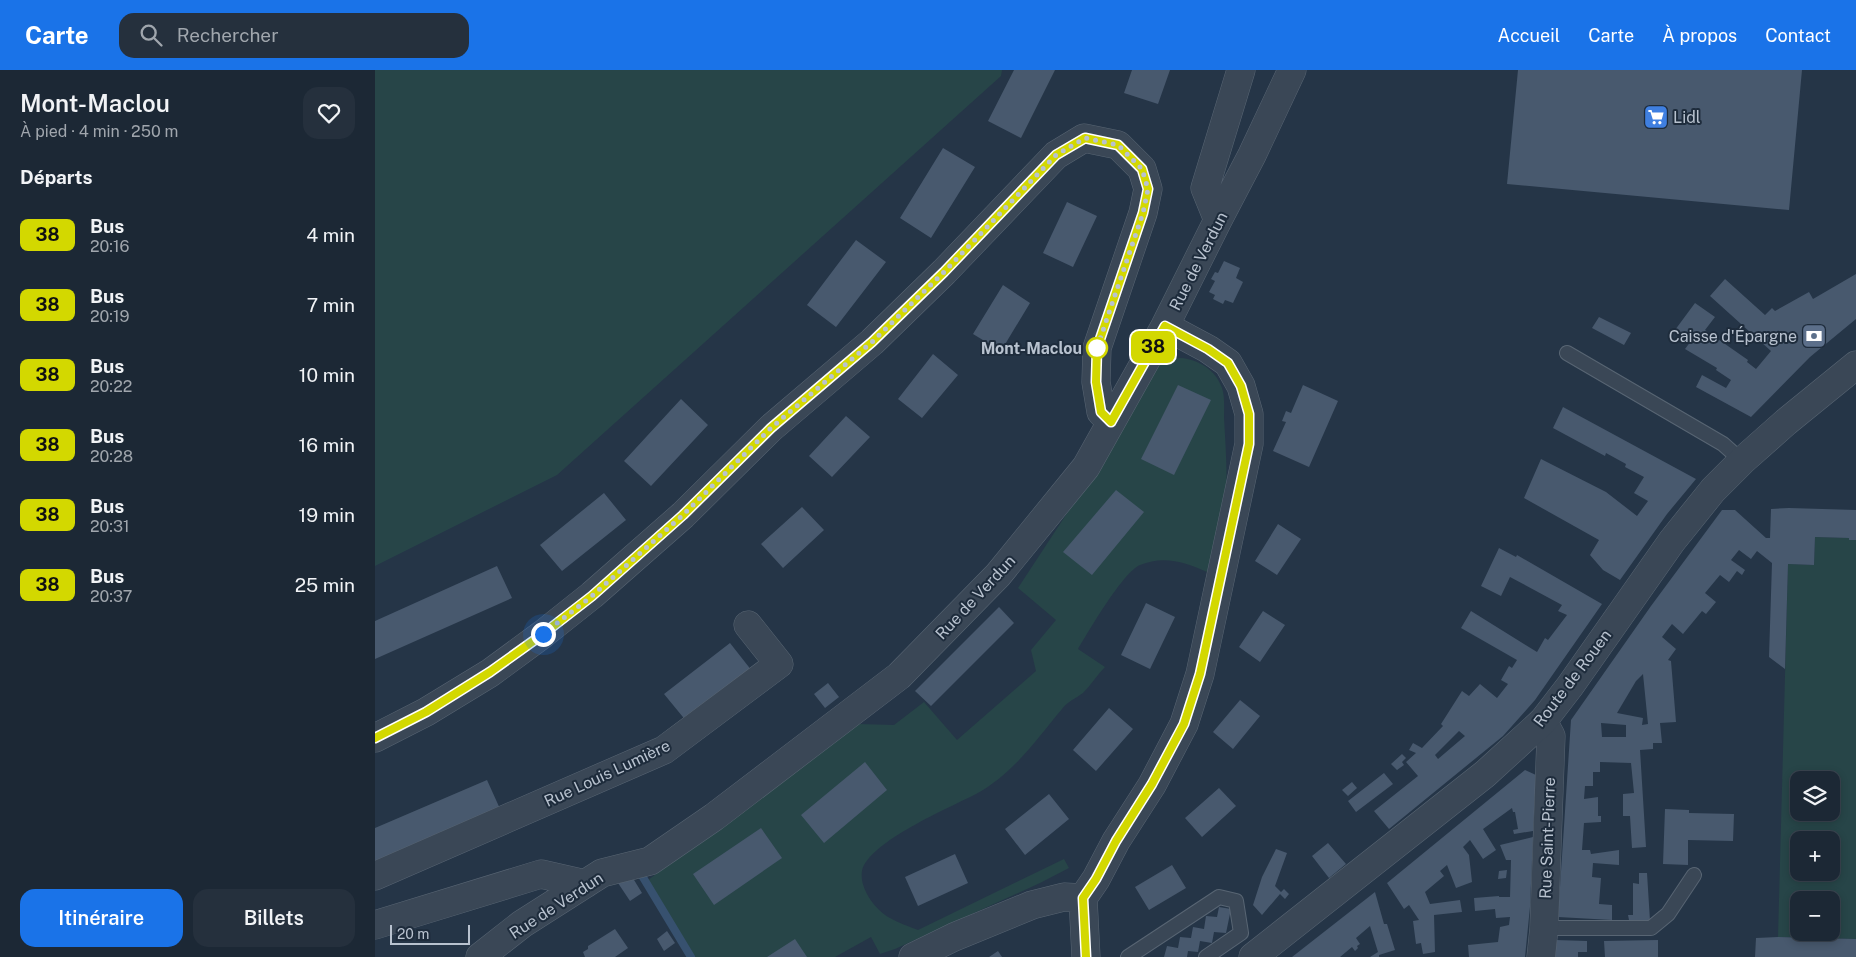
<!DOCTYPE html>
<html lang="fr">
<meta charset="utf-8">
<style>
body{margin:0;font-family:"Public Sans",sans-serif;background:#25303d;color:#f1f3f6;height:100vh;display:flex;flex-direction:column;font-size:19px;white-space:nowrap}
*{box-sizing:border-box;margin:0}
p{font-size:16px;color:#a0a6ad}
.icon{flex:none;width:28px;height:28px;fill:none;stroke:currentColor;stroke-width:2;stroke-linecap:round;stroke-linejoin:round}
.map{position:relative;flex:1;overflow:hidden}
.sheet{display:flex;flex-direction:column;background:#1c2835;width:375px}
.sheet>*{flex:none}
.badge{padding:0 10px;border-radius:8px;font-size:18px;line-height:32px}
.buttons{position:absolute;left:1415px;top:701px;display:grid;gap:10px}
.buttons a{display:grid;place-items:center;width:50px;height:50px;border-radius:10px;background:#1c2835;box-shadow:0 2px 8px #0003,0 0 0 1px #3a4450;font-size:25px}
.scale{position:absolute;left:15px;bottom:12px;width:80px;box-sizing:border-box;padding-left:5px;border:2px solid #b8c2cf;border-top:0;font-size:14px;line-height:18px;white-space:nowrap;color:#b8c2cf;-webkit-text-stroke:4px #1e2c3c;paint-order:stroke}
.you{position:absolute;width:25px;height:25px;margin:-12px;border:4px solid #fff;border-radius:50%;background:#1a73e8;box-shadow:0 0 0 8px #1a73e833}
.map>.badge{position:absolute;translate:-50% -50%;box-shadow:0 0 0 2px #fff}
h2{padding:0 20px;font-size:19px;line-height:45px}
.round{display:grid;place-items:center;flex:none;width:52px;height:52px;border-radius:15px;background:#25303d}
.head{display:flex;align-items:center;justify-content:space-between;height:85px;padding:0 20px}
h1{font-size:24px;font-weight:600;line-height:38px}
.action{display:flex;gap:10px;margin-top:auto;padding:10px 20px}
.action a{flex:1;height:58px;border-radius:15px;background:#1a73e8;color:#fff;font-size:20px;font-weight:600;line-height:58px;text-align:center}
.action a+a{background:#25303d;color:#f1f3f6}
ul{padding:0;list-style:none}
li{display:flex;align-items:center;gap:15px;height:70px;padding:0 20px}
li div{flex:1}
li b{display:block;font-size:19px}
li em{font-style:normal}
li .badge{min-width:55px;font-weight:700;text-align:center}
header{display:flex;align-items:center;gap:30px;box-sizing:border-box;height:70px;padding:0 25px;background:#1a73e8;color:#fff}
header strong{font-size:24px}
nav{display:flex;gap:28px;margin-inline-start:auto;font-size:18px}
.search{width:350px;height:45px;background:#25303d;display:flex;align-items:center;gap:12px;box-sizing:border-box;padding:0 18px;border-radius:15px;color:#a0a6ad;font-size:19px}
main{display:flex;flex:1;min-height:0}
.map>svg:first-child{display:block}
</style>
<header>
<strong>Carte</strong>
<div class="search"><svg class="icon" aria-label="search" viewBox="0 0 24 24"><circle cx="10" cy="10" r="6"/><path d="M15 15l6 6"/></svg>Rechercher</div>
<nav><a>Accueil</a><a>Carte</a><a>À propos</a><a>Contact</a></nav>
</header>
<main>
<section class="sheet">
<div class="head"><div><h1>Mont-Maclou</h1><p>À pied · 4 min · 250 m</p></div><a class="round"><svg class="icon" aria-label="heart" viewBox="0 0 24 24"><path d="M12 20l-8-8c-3-5 5-10 8-4 3-6 11-1 8 4z"/></svg></a></div>
<h2>Départs</h2>
<ul>
<li><span class="badge" style="background:#d3d800;color:#111">38</span><div><b>Bus</b><p>20:16</p></div><em>4 min</em></li>
<li><span class="badge" style="background:#d3d800;color:#111">38</span><div><b>Bus</b><p>20:19</p></div><em>7 min</em></li>
<li><span class="badge" style="background:#d3d800;color:#111">38</span><div><b>Bus</b><p>20:22</p></div><em>10 min</em></li>
<li><span class="badge" style="background:#d3d800;color:#111">38</span><div><b>Bus</b><p>20:28</p></div><em>16 min</em></li>
<li><span class="badge" style="background:#d3d800;color:#111">38</span><div><b>Bus</b><p>20:31</p></div><em>19 min</em></li>
<li><span class="badge" style="background:#d3d800;color:#111">38</span><div><b>Bus</b><p>20:37</p></div><em>25 min</em></li>
</ul>
<div class="action"><a>Itinéraire</a><a>Billets</a></div>
</section>
<div class="map">
<svg width="1481" height="887" viewBox="0 0 1481 887">
<rect width="100%" height="100%" fill="#253547"/>
<path fill="#274548" fill-rule="evenodd" d="M0,0H627L626,6L182,405L0,496Z
M807,288C824,290 841,300 847,318C850,327 849,339 849,348C851,383 854,420 848,455C846,471 837,487 832,502C811,492 788,485 765,495C748,502 714,561 703,579L730,597C722,605 716,615 708,623C701,628 692,632 687,639C661,670 638,704 601,724C576,737 493,772 487,801C484,818 500,840 515,848C524,853 533,856 543,860L689,789L694,798L665,813L520,879L505,884L496,867L460,887H314L269,813L483,654L519,655L549,632L582,670L661,601L656,580L681,550L643,518L723,396L783,294L794,289Z
M1440,467L1474,468V470H1481V869L1403,867L1413,494L1439,495ZM1424,710H1456V742H1424ZM1424,770H1456V802H1424ZM1424,830H1456V862H1424Z"/>
<g fill="none" stroke-linecap="round" stroke-linejoin="round">
<path stroke="#37516f" stroke-width="8" d="M266,804L316,887"/>
</g>
<path fill="#48596e" fill-rule="evenodd" d="M639,0H680L646,68L613,51Z
M757,0H795L783,34L749,23Z
M1143,0H1427L1414,140L1132,114Z
M568,78L600,97L556,168L525,148Z
M692,132L722,146L698,197L668,183Z
M481,170L511,192L461,257L432,235Z
M849,191L865,198L861,208L868,212L858,233L850,230L848,234L838,229L840,225L834,222L840,211L836,209L840,202L843,203Z
M1481,204V249L1435,287L1376,347L1321,317L1327,305L1351,318L1356,310L1341,300L1342,298L1310,279L1316,271L1300,260L1320,233L1340,247L1330,260L1373,290L1372,292L1381,299L1396,281L1335,226L1350,209L1390,245L1397,238L1400,241L1434,222L1438,229Z
M628,215L655,233L626,281L598,264Z
M1224,247L1256,263L1249,275L1217,258Z
M558,284L583,305L547,348L523,329Z
M803,315L836,330L799,405L766,389Z
M928,315L963,331L934,397L898,381L911,352L907,351L911,341L916,343Z
M306,329L333,355L276,416L249,391Z
M1188,337L1321,409L1292,444L1245,510L1228,500L1215,485L1224,470L1149,428L1166,389L1231,422L1262,446L1273,431L1259,423L1269,407L1250,397L1251,394L1231,383L1230,386L1178,358Z
M471,346L495,367L457,407L434,386Z
M741,420L769,442L717,505L688,482Z
M229,423L251,450L187,501L165,475Z
M427,437L449,460L408,498L386,474Z
M1414,438L1481,440V470H1474V468L1440,467L1439,495L1413,494L1410,599L1394,587L1397,493L1382,481L1376,489L1364,480L1356,490L1370,500L1367,505L1362,501L1354,512L1345,505L1330,523L1341,532L1331,544L1327,541L1308,564L1297,554L1287,567L1301,579L1293,590L1296,591L1301,652L1285,653L1287,673H1278V679L1265,680L1271,777L1257,778L1255,746H1248V724L1259,723L1256,693L1225,692V702H1218V716H1210L1209,729L1223,727V746H1226V752L1209,753L1207,780H1215L1216,784L1244,780V795L1218,793L1217,807L1226,808L1224,834L1237,835V850L1183,847L1196,650L1276,536L1347,440H1360L1391,468H1395L1396,439ZM1268,604L1273,654L1267,655L1268,648L1242,643L1261,611ZM1226,653L1251,655V667H1227Z
M903,454L926,469L902,505L880,491Z
M1124,478L1141,487L1142,485L1227,534L1160,630L1128,666L1014,759L999,741L1043,706L1031,692L1041,683L1034,680L1038,673L1047,678L1068,656L1066,654L1087,621L1094,626L1105,614L1122,628L1133,614L1126,610L1134,596L1137,598L1142,590L1086,558L1096,541L1162,582L1170,568L1173,570L1192,545L1183,541L1187,535L1135,507L1126,526L1106,516ZM1084,661L1090,666L1063,689L1060,685Z
M122,496L137,528L0,589V551Z
M771,533L800,547L775,599L746,585Z
M624,537L639,553L556,636L540,621Z
M888,541L910,555L885,592L864,577Z
M355,573L377,601L312,652L289,624Z
M453,613L464,627L450,638L439,624Z
M865,630L885,646L858,679L838,662Z
M734,638L758,659L721,701L698,680Z
M1027,684L1031,688L1027,692L1029,695L1022,700L1016,694Z
M490,692L512,720L449,773L426,745Z
M1150,700L1161,705L1158,761L1139,764L1138,760L1143,759L1140,742H1138L1137,738L1108,759L1121,780L1108,789L1095,770L1088,777L1094,785L1097,812L1081,818L1072,795L1065,801L1069,806L1050,822L1055,834L1085,830L1087,842L1059,845L1060,882L1048,884L1046,873L1041,874L1038,851L1044,850L1034,835L1029,839L1012,813Z
M1009,703L1018,714L981,742L973,731Z
M112,710L126,741L0,795V758Z
M977,712L982,718L973,726L967,720Z
M844,718L861,736L827,767L810,748Z
M674,724L694,749L650,785L630,759Z
M1290,739L1314,740V743L1359,744L1358,771L1313,770V795L1288,794Z
M386,758L407,788L339,835L318,804Z
M1158,767L1155,837L1150,887H1094L1093,875L1123,872L1125,857L1134,855L1135,847L1121,848L1120,839L1100,841L1099,828L1124,826V827H1135L1136,790H1131L1125,775Z
M953,773L971,794L954,808L937,786Z
M901,779L912,783L900,816L906,822L909,819L914,824L910,829L905,824L887,845L878,835L887,807Z
M580,784L593,813L543,836L530,807Z
M797,795L811,818L774,840L760,817Z
M1132,800L1131,808L1123,809L1124,801Z
M1264,803H1272L1275,851L1254,850L1253,845H1258V813L1264,814Z
M256,805L267,823L255,831L243,813Z
M1000,822L1009,854H1012L1020,880L1004,885V887H995L1003,882L995,856L981,868L985,874L982,876L983,878L980,881L977,877L965,887H917Z
M844,837L856,839L851,863L839,862L837,873L825,871L823,882L813,881L812,887H789L792,876L803,878L805,867L816,868L818,857L829,859L831,846L842,847Z
M240,859L253,878L240,887H210L208,882L213,879V876Z
M292,861L300,873L289,881L282,869Z
M1403,867L1481,869V887H1380L1381,868Z
M420,869L432,887H392Z
M1180,870L1212,871V882H1203V887H1178Z
M1283,870V887H1230L1229,871Z
M623,881L627,887H614Z"/>
<g fill="none" stroke-linecap="round" stroke-linejoin="round">
<defs>
<path id="service" d="M1192,283L1348,374L1367,391
M1169,858H1276L1293,844L1319,805
M753,887L844,827L861,831L866,863L831,887"/>
<path id="minor" d="M843,150L830,118L866,0
M0,668L51,642L115,603L168,564L217,525L308,445L396,358L497,272L569,202L681,85L709,68L743,75L767,99L773,119L768,143L722,278L721,312L726,342L736,352
M0,806L289,680L404,594L373,555
M0,855L166,804L210,814
M105,887L147,854L227,803L275,791L339,747L524,606L623,505L711,397L790,256L843,150L877,85L917,0
M538,887L579,867L657,835L689,827L708,828
M711,887L708,828L721,809L741,771L777,715L809,654L825,604L874,374V344L866,316L853,293L833,279L790,256
M1166,887L1169,858L1176,666L1168,651"/>
<path id="tertiary" d="M878,887L1110,704L1168,651L1195,616L1297,471L1338,420L1367,391L1411,352L1481,295"/>
</defs>
<use href="#service" stroke="#586573" stroke-width="16"/>
<use href="#minor" stroke="#586573" stroke-width="29"/>
<use href="#tertiary" stroke="#586573" stroke-width="29"/>
<use href="#service" stroke="#3a4756" stroke-width="14"/>
<use href="#minor" stroke="#3a4756" stroke-width="28"/>
<use href="#tertiary" stroke="#3a4756" stroke-width="28"/>
</g>
<g fill="none" stroke-linecap="round" stroke-linejoin="round">
<defs>
<path id="line" d="M0,668L51,642L115,602L168,564L217,526L308,445L396,358L497,272L569,202L681,85L710,68L743,75L767,99L773,119L768,143L722,278L721,312L726,342L736,352L790,256L833,279L853,293L866,316L874,344V374L825,604L809,654L777,714L741,771L721,809L708,828L711,887"/>
</defs>
<use href="#line" stroke="#fff" stroke-width="11"/>
<use href="#line" stroke="#d3d800" stroke-width="8"/>
<path stroke="#b8c2cf" stroke-width="5" stroke-dasharray="0 9" d="M168,564L217,526L308,445L396,358L497,272L569,202L681,85L710,68L743,75L767,99L773,119L768,143L722,278"/>
</g>
<defs>
<symbol id="supermarket-square" viewBox="-11 -11 22 22"><rect x="-9" y="-9" width="18" height="18" rx="4" fill="#3f7fe0" stroke="#1e2c3c"/><path d="M-6-5.5h2.5l.6 2H6L4.5 2H-2.5L-4.4-4H-6ZM-1.5 3.2a1.3 1.3 0 1 0 .1 0ZM3 3.2a1.3 1.3 0 1 0 .1 0Z" fill="#fff"/></symbol>
<symbol id="bank-square" viewBox="-11 -11 22 22"><rect x="-9" y="-9" width="18" height="18" rx="4" fill="#5c6f8a" stroke="#1e2c3c"/><path d="M-6-4H6V4H-6ZM0-2.3a2.3 2.3 0 1 0 0 4.6a2.3 2.3 0 1 0 0-4.6Z" fill="#fff"/></symbol>
</defs>
<g fill-rule="evenodd">
<use href="#supermarket-square" x="1267" y="33" width="28" height="28"/>
<use href="#bank-square" x="1425" y="252" width="28" height="28"/>
</g>
<circle fill="#fff" stroke="#d3d800" stroke-width="2.5" cx="722" cy="278" r="10"/>
<g text-anchor="middle" stroke-width="4" stroke-linejoin="round" paint-order="stroke">
<g font-size="16" fill="#b8c2cf" stroke="#1e2c3c" text-anchor="start">
<text x="1298" y="53">Lidl</text>
<text x="1422" y="272" text-anchor="end">Caisse d'Épargne</text>
</g>
<g font-size="16" fill="#b8c2cf" stroke="#1e2c3c">
<text transform="translate(823 191) rotate(-63)" y="6">Rue de Verdun</text>
<text transform="translate(600 527) rotate(-47)" y="6">Rue de Verdun</text>
<text transform="translate(1197 608) rotate(-53)" y="6">Route de Rouen</text>
<text transform="translate(232 703) rotate(-25)" y="6">Rue Louis Lumière</text>
<text transform="translate(1172 768) rotate(-88)" y="6">Rue Saint-Pierre</text>
<text transform="translate(181 835) rotate(-33)" y="6">Rue de Verdun</text>
</g>
<g font-size="16" font-weight="bold" fill="#b8c2cf" stroke="#1e2c3c" text-anchor="end">
<text x="707" y="284">Mont-Maclou</text>
</g>
</g>
</svg>
<div class="buttons">
<a><svg class="icon" aria-label="layers" viewBox="0 0 24 24"><path d="M12 4l9 5-9 5-9-5zM3 14l9 5 9-5"/></svg></a>
<a>+</a>
<a>−</a>
</div>
<div class="scale">20 m</div>
<div class="you" style="left:168px;top:564px"></div>
<b class="badge" style="left:778px;top:277px;background:#d3d800;color:#111">38</b>
</div>
</main>
